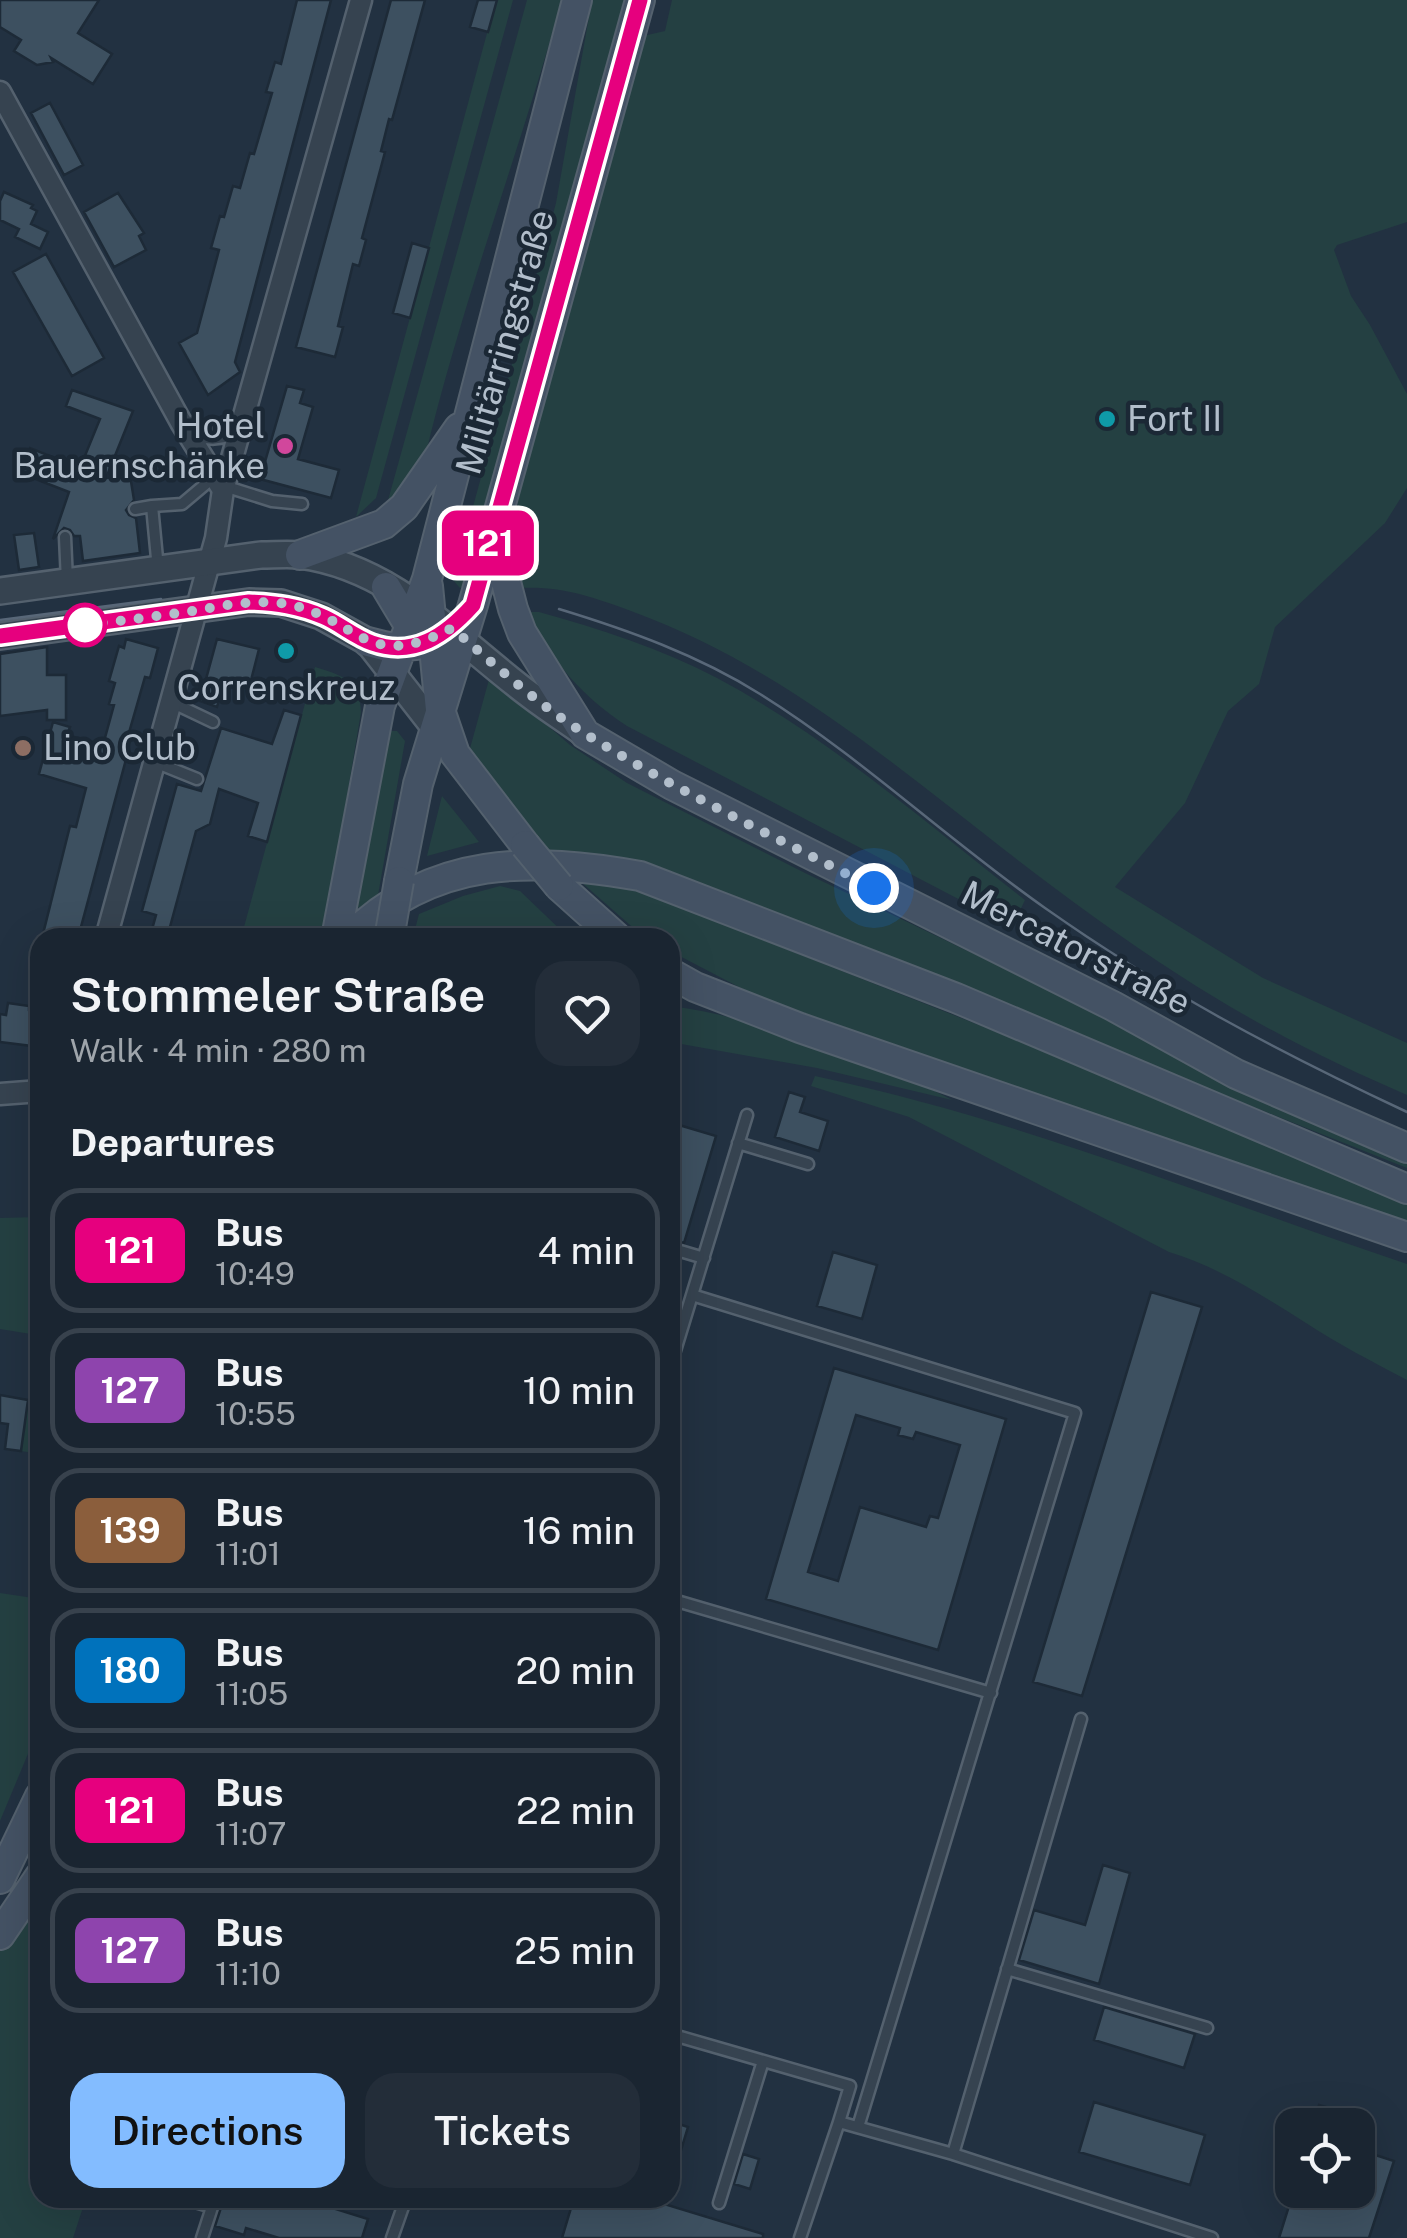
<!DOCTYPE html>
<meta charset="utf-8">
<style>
body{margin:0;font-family:"Public Sans",sans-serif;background:#232d39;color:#f1f3f6;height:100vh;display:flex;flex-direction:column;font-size:38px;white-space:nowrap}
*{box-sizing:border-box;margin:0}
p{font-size:32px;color:#9fa5ab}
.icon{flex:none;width:55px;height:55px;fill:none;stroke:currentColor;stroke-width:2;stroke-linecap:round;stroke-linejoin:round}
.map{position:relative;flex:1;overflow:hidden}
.drawer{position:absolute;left:30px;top:928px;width:650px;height:1280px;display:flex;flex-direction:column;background:#1a2531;border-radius:30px;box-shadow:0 10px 40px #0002,0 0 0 2px #38424d}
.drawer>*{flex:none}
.badge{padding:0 20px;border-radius:15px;font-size:35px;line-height:65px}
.buttons{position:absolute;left:1275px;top:2108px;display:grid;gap:20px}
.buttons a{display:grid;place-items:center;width:100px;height:100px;border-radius:20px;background:#1a2531;box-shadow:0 10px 40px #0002,0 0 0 2px #38424d;font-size:50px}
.you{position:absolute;width:50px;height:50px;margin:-25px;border:8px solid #fff;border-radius:50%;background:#1a73e8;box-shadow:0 0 0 15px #1a73e833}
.map>.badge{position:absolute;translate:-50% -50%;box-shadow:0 0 0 5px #fff}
h2{padding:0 40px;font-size:38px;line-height:90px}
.round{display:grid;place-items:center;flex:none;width:105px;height:105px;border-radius:30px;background:#232d39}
.summary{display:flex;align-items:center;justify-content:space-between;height:170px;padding:0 40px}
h1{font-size:48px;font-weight:600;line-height:75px}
.button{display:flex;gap:20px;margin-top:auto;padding:20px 40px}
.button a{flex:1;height:115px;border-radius:30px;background:#83bcff;color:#111;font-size:40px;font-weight:600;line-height:115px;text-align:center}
.button a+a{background:#232d39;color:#f1f3f6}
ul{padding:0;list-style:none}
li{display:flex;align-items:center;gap:30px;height:125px;margin:0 20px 15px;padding:0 20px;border:5px solid #38424d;border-radius:30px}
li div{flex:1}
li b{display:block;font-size:38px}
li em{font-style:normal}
li .badge{min-width:110px;font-weight:700;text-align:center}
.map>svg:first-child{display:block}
</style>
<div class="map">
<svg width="1407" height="2238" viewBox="0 0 1407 2238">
<rect width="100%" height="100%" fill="#223141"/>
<path fill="#244042" d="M496,0H513L376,498L356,517Z
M527,0H562C519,153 462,302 425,457L410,485L387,504Z
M592,0H626L464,586L460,588L453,580L556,203Z
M672,0H1407V222L1337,245L1334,250L1351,296L1370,325L1407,394V488L1385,523L1275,627L1259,684L1228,711L1185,803L1115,887L1263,978L1407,1043V1095C1328,1061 1251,1022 1179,975C1120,937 1062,894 1006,851C888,759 774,663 631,611C593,597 562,586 521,588L514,544L519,490L643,36L665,31Z
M529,612H539C600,629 660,648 717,678C828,737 926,823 1025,900L1012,927L627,726C583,697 551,662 529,612Z
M315,667C342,675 360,681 361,712L324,935L322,938H241Z
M490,676L570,745L627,783L805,873L1407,1161V1168L648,866C617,858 589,856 558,852C547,851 546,845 535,845L469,752Z
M390,731H397L405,741L377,901L355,909Z
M442,796L479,842L427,856Z
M580,881L629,887L1407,1194V1225L770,1003L670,951V938L647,937L638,932Z
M500,886L520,891L568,937H413L419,914L463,896Z
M670,1006C723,1012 771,1029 821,1046C867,1062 910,1077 952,1100L817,1068L670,1042Z
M815,1076C1018,1119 1211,1198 1407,1264V1380C1373,1362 1338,1344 1306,1323C1261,1295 1219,1267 1169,1252L909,1117L811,1086Z
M40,1217V1454L21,1451L37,1335L0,1329V1218Z
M0,1593L40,1599V1725L0,1821Z
M36,1898L40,1901V2198H86L73,2238H0V1949Z"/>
<path fill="#3d5060" stroke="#1d2a37" stroke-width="2.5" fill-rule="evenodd" d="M0,0H99L78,33L112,54L93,84L51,58L53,62L37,65L14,51L21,40L0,27Z
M297,0H331L235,362L240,372L208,395L179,343L197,333L219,250L211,248L220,216L224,217L233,186L240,188L250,153L254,154L272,93L266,92L275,62L281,64Z
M391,0H425L392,120L389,119L381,151L385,152L362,238L366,240L359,266L353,264L338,326L343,327L335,357L296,347Z
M478,0H497L488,32L470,27Z
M50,103L83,165L64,175L31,113Z
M4,192L33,205L31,208L37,211L31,224L48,232L40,249L15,237L19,229L0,220V201Z
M118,193L144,233L139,236L146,250L114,267L84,212Z
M412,243L429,248L410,318L393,313Z
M46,254L104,358L72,376L13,272Z
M287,386L304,390L300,403L313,407L298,459L339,470L331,498L260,479Z
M72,390L133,411L106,478L130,475L134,500L126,510L129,515L136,518L140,553L83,561L80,536H74L70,530L64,528L53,539L69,492L20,473L30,448L80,468L100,419L66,406Z
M34,533L39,567L19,570L14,535Z
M126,639L158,648L150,678L145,677L124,750L128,752L78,938H42L70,826L76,827L86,788L39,774L53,722L70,727L67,735L103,745L114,705L109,704L115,683L109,681L119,646L124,648Z
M217,639L259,649L249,688L224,682L217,707L200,701Z
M47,647V675H66V720H47V710L0,716V654Z
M284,710L301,715L267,842L248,836L258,803L219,789L210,824L196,831L167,938L151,933L156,915L142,911L177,784L201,791L221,728L272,744Z
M8,1003L29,1006V1010L40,1012V1047L0,1042V1014L6,1015Z
M789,1092L805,1097L800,1112L828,1121L819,1151L775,1137Z
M679,1125L716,1136L684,1243L670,1239V1156Z
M833,1252L877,1265L862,1319L817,1306Z
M1151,1292L1202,1307L1082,1696L1033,1682Z
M834,1368L1006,1419L938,1650L766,1599ZM856,1415L900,1428L898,1435L913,1439L916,1432L960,1445L938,1518L930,1516L926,1527L860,1507L838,1581L808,1572Z
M0,1395L28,1400L21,1451L5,1449L8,1424L0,1423Z
M1103,1865L1130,1873L1099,1984L1019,1960L1034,1910L1085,1925Z
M1104,2007L1195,2034L1184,2068L1094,2040Z
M1094,2102L1205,2135L1190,2185L1079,2152Z
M1319,2105L1371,2121L1370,2125H1313Z
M670,2121L688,2127L674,2173L670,2172Z
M1363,2151L1394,2161L1369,2238H1279L1294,2190H1358V2167Z
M743,2154L759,2159L750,2189L734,2184Z
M224,2198H317L316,2203L368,2219L362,2238H279L246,2228L244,2235L215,2226Z
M574,2198H666L664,2204L763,2234V2238H562Z"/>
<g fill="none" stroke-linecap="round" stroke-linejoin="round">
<defs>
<path id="service" d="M224,486L272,501L302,504
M152,506L182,504L214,477
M135,509L152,506L158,569
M65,537L67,581
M171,702L213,722
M155,762L197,779
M738,1143L808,1164
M670,1248L704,1258
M692,1295L1075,1413L858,2127
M670,1367L747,1115
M670,1599L991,1693
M1007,1969L1207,2028
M670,2034L850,2086L839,2122
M953,2154L1212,2238
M182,2198L212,2207
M719,2203L763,2061
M202,2238L215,2198
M392,2238L406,2198
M800,2238L839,2122L953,2154L1081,1719"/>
<path id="minor" d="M0,92L182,424L223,490
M182,424C206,437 223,438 245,420
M106,938L216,538L223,490L361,0
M0,1094L40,1091"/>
<path id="tertiary" d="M0,591L261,555C274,555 288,554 300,555C394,567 459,642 530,695C547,708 564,719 581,731
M0,636L249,602L281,603L321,616L368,642L446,742"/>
<path id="secondary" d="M492,528L513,609L522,633L585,734L672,785L1113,1006L1236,1074L1407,1148
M300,555L384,524L404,507L459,428
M428,586L440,710L455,754L525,845
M386,587L410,627L412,639
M368,642L388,647L416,645
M399,881L418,784L473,605L640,0
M559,886L617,938
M336,938L380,706L427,579L577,0
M349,938C432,855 533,857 640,876L956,998L1407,1189
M670,973L695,987L800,1028L1407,1237
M0,1879L40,1796
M0,1935L40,1876"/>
</defs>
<use href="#service" stroke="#54616e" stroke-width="15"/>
<use href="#minor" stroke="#54616e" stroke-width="25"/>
<use href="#tertiary" stroke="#54616e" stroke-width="30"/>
<use href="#secondary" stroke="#54616e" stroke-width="32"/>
<use href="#service" stroke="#364350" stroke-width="10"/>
<use href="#minor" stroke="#364350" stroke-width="20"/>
<use href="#tertiary" stroke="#364350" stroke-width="25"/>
<use href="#secondary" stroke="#445264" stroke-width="28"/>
<path stroke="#586778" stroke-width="2.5" d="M559,609C628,630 698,655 760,694C861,757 948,840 1045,908C1161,990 1279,1052 1407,1112
M0,620L161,599"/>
<defs>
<path id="secondary-bridge" d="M525,845L559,886
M390,933L399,881"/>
</defs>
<use href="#secondary-bridge" stroke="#54616e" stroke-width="32" stroke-linecap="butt"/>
<use href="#secondary-bridge" stroke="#445264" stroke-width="28"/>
</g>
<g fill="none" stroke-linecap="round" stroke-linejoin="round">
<defs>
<path id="line" d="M0,636L249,602C276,603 299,606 324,617C340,624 355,637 372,643C414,658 446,635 473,605L640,0"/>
</defs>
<use href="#line" stroke="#fff" stroke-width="22"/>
<use href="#line" stroke="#e6007e" stroke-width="15"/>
<path stroke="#b2becb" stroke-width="10" stroke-dasharray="0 18" d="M85,625C121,621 157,616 193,611C221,606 250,600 279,603C358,613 362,676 452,628C495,665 536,703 584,733C677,791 777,838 874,888"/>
</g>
<g fill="#0f9aa8" stroke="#1b2835" stroke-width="4">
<circle cx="1107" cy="419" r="10"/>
<circle cx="286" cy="651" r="10"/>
</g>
<circle fill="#d1479c" stroke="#1b2835" stroke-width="4" cx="285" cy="446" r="10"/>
<circle fill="#fff" stroke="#e6007e" stroke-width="5" cx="85" cy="625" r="20"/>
<circle fill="#8d6e63" stroke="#1b2835" stroke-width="4" cx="23" cy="748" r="10"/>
<g text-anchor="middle" stroke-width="9" stroke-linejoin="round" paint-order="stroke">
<g font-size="35" fill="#b2becb" stroke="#1b2835">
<text transform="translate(505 342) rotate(-74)" y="12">Militärringstraße</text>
<text transform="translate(1076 948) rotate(27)" y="12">Mercatorstraße</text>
</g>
<g font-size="35" fill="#b2becb" stroke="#1b2835" text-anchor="start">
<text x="1127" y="431">Fort II</text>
<text x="265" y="438" text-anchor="end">Hotel<tspan x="265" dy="40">Bauernschänke</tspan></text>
<text x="286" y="700" text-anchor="middle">Correnskreuz</text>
<text x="43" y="760">Lino Club</text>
</g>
</g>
</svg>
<div class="buttons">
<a><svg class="icon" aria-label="locate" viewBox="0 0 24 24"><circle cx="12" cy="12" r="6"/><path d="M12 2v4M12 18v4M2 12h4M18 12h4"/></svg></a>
</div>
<div class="you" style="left:874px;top:888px"></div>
<b class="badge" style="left:488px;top:543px;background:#e6007e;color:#fff">121</b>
<section class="drawer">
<div class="summary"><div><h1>Stommeler Straße</h1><p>Walk · 4 min · 280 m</p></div><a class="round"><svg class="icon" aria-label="heart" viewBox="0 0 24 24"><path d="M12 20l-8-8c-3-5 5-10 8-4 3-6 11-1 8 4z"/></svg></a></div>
<h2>Departures</h2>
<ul>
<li><span class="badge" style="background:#e6007e;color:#fff">121</span><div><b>Bus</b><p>10:49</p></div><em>4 min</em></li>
<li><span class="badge" style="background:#8e44ad;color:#fff">127</span><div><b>Bus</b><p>10:55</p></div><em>10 min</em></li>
<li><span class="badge" style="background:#8b5e3c;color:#fff">139</span><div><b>Bus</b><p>11:01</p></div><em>16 min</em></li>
<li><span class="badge" style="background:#0072bc;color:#fff">180</span><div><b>Bus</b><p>11:05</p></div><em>20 min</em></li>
<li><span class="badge" style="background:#e6007e;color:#fff">121</span><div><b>Bus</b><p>11:07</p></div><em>22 min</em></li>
<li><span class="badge" style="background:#8e44ad;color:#fff">127</span><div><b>Bus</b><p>11:10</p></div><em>25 min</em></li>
</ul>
<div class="button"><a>Directions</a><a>Tickets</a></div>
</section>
</div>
